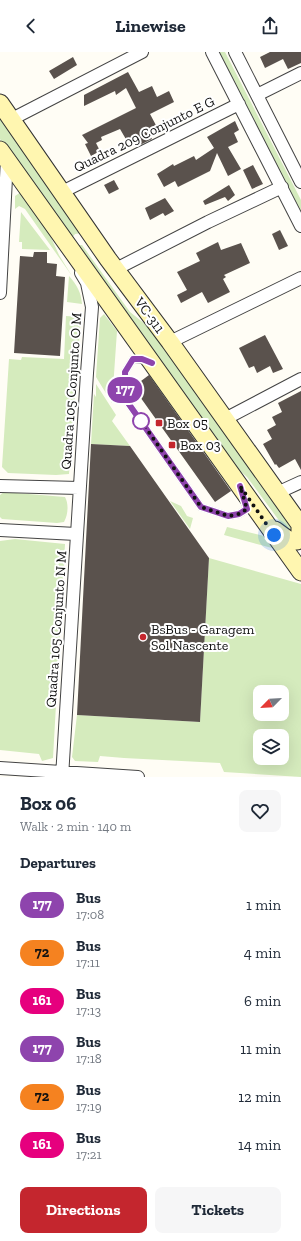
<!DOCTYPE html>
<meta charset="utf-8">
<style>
body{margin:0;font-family:"Zilla Slab",serif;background:#f6f6f7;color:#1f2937;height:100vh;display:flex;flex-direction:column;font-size:15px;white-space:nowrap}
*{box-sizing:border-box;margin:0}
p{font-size:13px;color:#747a83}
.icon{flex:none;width:22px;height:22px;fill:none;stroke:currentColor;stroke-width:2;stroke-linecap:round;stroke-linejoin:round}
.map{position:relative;height:725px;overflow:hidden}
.panel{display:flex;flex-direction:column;background:#fff;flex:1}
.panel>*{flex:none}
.badge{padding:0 8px;border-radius:13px;font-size:14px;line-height:26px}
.needle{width:26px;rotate:246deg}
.tools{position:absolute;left:253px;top:633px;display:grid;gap:8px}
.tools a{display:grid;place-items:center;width:36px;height:36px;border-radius:8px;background:#fff;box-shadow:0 4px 16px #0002;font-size:20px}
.you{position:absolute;width:20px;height:20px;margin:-10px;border:3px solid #fff;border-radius:50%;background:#1a73e8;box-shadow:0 0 0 6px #1a73e833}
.map>.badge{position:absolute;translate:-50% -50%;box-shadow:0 0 0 2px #fff}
h2{padding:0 20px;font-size:15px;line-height:36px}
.round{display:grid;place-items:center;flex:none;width:42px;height:42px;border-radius:8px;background:#f6f6f7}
.headline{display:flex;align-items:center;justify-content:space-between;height:68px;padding:0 20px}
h1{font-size:19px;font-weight:700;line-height:30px}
.action{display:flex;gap:8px;margin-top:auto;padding:8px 20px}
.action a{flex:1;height:46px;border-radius:8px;background:#c4262e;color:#fff;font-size:16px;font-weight:700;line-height:46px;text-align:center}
.action a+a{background:#f6f6f7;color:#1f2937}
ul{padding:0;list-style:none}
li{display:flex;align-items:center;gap:12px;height:48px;padding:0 20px}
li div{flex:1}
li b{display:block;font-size:15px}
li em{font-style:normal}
li .badge{min-width:44px;font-weight:700;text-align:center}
header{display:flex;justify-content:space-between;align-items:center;height:52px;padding:0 20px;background:#fff;font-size:18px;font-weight:700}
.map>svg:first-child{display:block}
</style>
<header><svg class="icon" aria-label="back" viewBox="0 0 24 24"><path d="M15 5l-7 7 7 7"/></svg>Linewise<svg class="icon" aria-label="share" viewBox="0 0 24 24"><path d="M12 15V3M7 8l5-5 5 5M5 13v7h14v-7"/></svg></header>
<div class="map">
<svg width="301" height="725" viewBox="0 0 301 725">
<rect width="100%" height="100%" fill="#fffdf5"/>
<path fill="#d5ebbd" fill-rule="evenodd" d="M217,0H225L301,148V165Z
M0,66L82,181L75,182L72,186L0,87Z
M21,140L44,170L59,203L72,224L25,157L19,154L15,157V144Z
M21,160L50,198L22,197V190H19Z
M79,193H82L130,260L150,276L295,480L289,482L247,425L230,410L78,196Z
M69,224C77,233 81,240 82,252L67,250Z
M104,262L117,279L112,351L96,325L100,266Z
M66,264L81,265L69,422L56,423L8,421L2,415L9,307L21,308L22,305L64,307Z
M96,332L116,363L112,369L130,394L91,392L94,342L96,345Z
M4,440L65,445C69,452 68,463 64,470L57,471L2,467L0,465V443Z
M170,449L181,454L187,464L193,466L190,477Z
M227,475L264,484L272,496L224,483Z
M15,487L65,492L53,706L42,709L39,702L0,698V489Z
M209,506L301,532V725L224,720L220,711L124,706L100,704L98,710L75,709L72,705L77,663L200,670ZM260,640H282V662H260ZM260,684H282V706H260Z"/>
<path fill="#5a524d" d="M270,0H301V11L288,17L283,7L265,16L260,5Z
M73,5L77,13L54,27L49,19Z
M128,20L139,40L152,34L157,45L169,39L174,50L150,62L158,77L149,82L152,87L140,93L136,84L127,89L120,77L101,85L102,88L96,91L100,99L91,104L85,92L88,91L82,83L136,56L126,36L116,43L115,39L84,54V43Z
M235,69L239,78L234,81L238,90L228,95L241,117L228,124L217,101L210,119L178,135L175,129L164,135L157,122L173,112L174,114L194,104L196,108L214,96L207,85Z
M253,113L263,132L252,137L243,118Z
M114,128L119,137L109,142L104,133Z
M229,133L235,143L228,149L225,145L205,153L203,149Z
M165,146L174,159L165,164L163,161L150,168L145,156Z
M280,178L288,194L279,198L272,182Z
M218,190L221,198L241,191L250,211L224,223L226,225L223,227L230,240L208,251L202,240L181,251L177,243L187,238L177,220L200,209L196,201Z
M34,200H47V211L57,212L56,224L65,225L60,304L14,301L20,204L33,205Z
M265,283L283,317L273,321L270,314L257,321L254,314L249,316L239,296Z
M149,323L231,439L215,450L133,335Z
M301,339V418L295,407L279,416L276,412L275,413L263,392L272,387L267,378L276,373L272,365L282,360L278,351Z
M91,392L130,394L209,506L200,670L77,663Z"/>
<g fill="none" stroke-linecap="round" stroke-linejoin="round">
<defs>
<path id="lane" d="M145,308L133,307L125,320L126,348L201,455L228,464L239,462L247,457L245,451"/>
<path id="street" d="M212,0L301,174
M235,0L301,130
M257,43L301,21
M12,67L142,0
M62,140L239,52
M116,217L208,170L282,135
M0,241L7,107
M170,290L301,226
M225,367L301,327
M0,434L79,436
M277,441L301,430
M0,478L76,482
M0,716L138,725
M62,725L87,321L92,255L87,231L81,221"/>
<path id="secondary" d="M0,51L108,207L170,290L301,474
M0,98L301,520
M275,478L290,489H297L300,485V472"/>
</defs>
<use href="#lane" stroke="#444" stroke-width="8"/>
<use href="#street" stroke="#444" stroke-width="14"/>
<use href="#secondary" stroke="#333" stroke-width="19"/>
<use href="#lane" stroke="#fff" stroke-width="6"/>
<use href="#street" stroke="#fff" stroke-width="12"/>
<use href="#secondary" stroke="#fff6b0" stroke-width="17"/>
</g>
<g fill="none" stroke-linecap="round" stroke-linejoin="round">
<defs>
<path id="line" d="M152,311L142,307H133L125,320L126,348L201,455L228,464L239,462L247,457L240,434"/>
</defs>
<use href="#line" stroke="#fff" stroke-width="9"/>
<use href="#line" stroke="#8e44ad" stroke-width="6"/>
<path stroke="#111" stroke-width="4" stroke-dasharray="0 7.2" d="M141,369L201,455L228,464L239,462L247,457L240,434L274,483"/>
</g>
<circle fill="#fff" stroke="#8e44ad" stroke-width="2" cx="141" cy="369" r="8"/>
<g fill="#c4262e" stroke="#fff" stroke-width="1.5">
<rect x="155" y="367" width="8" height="8" rx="2"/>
<rect x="168" y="389" width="8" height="8" rx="2"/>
<circle cx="143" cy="585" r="4"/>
</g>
<g text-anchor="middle" stroke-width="4" stroke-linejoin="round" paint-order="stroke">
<g font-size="14" fill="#111" stroke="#fff">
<text transform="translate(144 82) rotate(-26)" y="5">Quadra 209 Conjunto E G</text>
<text transform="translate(150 263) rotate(54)" y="5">VC-311</text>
<text transform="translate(71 339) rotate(-86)" y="5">Quadra 105 Conjunto O M</text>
<text transform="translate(56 577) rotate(-86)" y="5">Quadra 105 Conjunto N M</text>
</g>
<g font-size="14" fill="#111" stroke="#fff" text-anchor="start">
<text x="167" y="376">Box 05</text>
<text x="180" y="398">Box 03</text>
<text x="151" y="582">BsBus - Garagem<tspan x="151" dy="16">Sol Nascente</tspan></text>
</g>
</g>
</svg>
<div class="tools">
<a><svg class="needle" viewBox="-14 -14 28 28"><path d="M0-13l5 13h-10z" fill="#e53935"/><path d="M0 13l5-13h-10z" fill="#747a83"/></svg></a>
<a><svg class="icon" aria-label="layers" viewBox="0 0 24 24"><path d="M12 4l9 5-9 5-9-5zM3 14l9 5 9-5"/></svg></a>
</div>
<div class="you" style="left:274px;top:483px"></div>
<b class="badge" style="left:125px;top:338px;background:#8e44ad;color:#fff">177</b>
</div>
<section class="panel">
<div class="headline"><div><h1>Box 06</h1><p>Walk · 2 min · 140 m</p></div><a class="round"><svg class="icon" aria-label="heart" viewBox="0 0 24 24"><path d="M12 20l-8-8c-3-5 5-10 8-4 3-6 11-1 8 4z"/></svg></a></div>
<h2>Departures</h2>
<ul>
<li><span class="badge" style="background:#8e44ad;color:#fff">177</span><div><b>Bus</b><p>17:08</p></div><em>1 min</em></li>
<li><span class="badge" style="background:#f58220;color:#111">72</span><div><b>Bus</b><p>17:11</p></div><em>4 min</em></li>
<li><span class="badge" style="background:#e6007e;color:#fff">161</span><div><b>Bus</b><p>17:13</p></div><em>6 min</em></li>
<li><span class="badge" style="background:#8e44ad;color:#fff">177</span><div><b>Bus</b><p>17:18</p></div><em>11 min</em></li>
<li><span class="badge" style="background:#f58220;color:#111">72</span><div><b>Bus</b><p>17:19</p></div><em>12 min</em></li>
<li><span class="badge" style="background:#e6007e;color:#fff">161</span><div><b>Bus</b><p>17:21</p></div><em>14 min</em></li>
</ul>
<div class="action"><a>Directions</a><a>Tickets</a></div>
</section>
